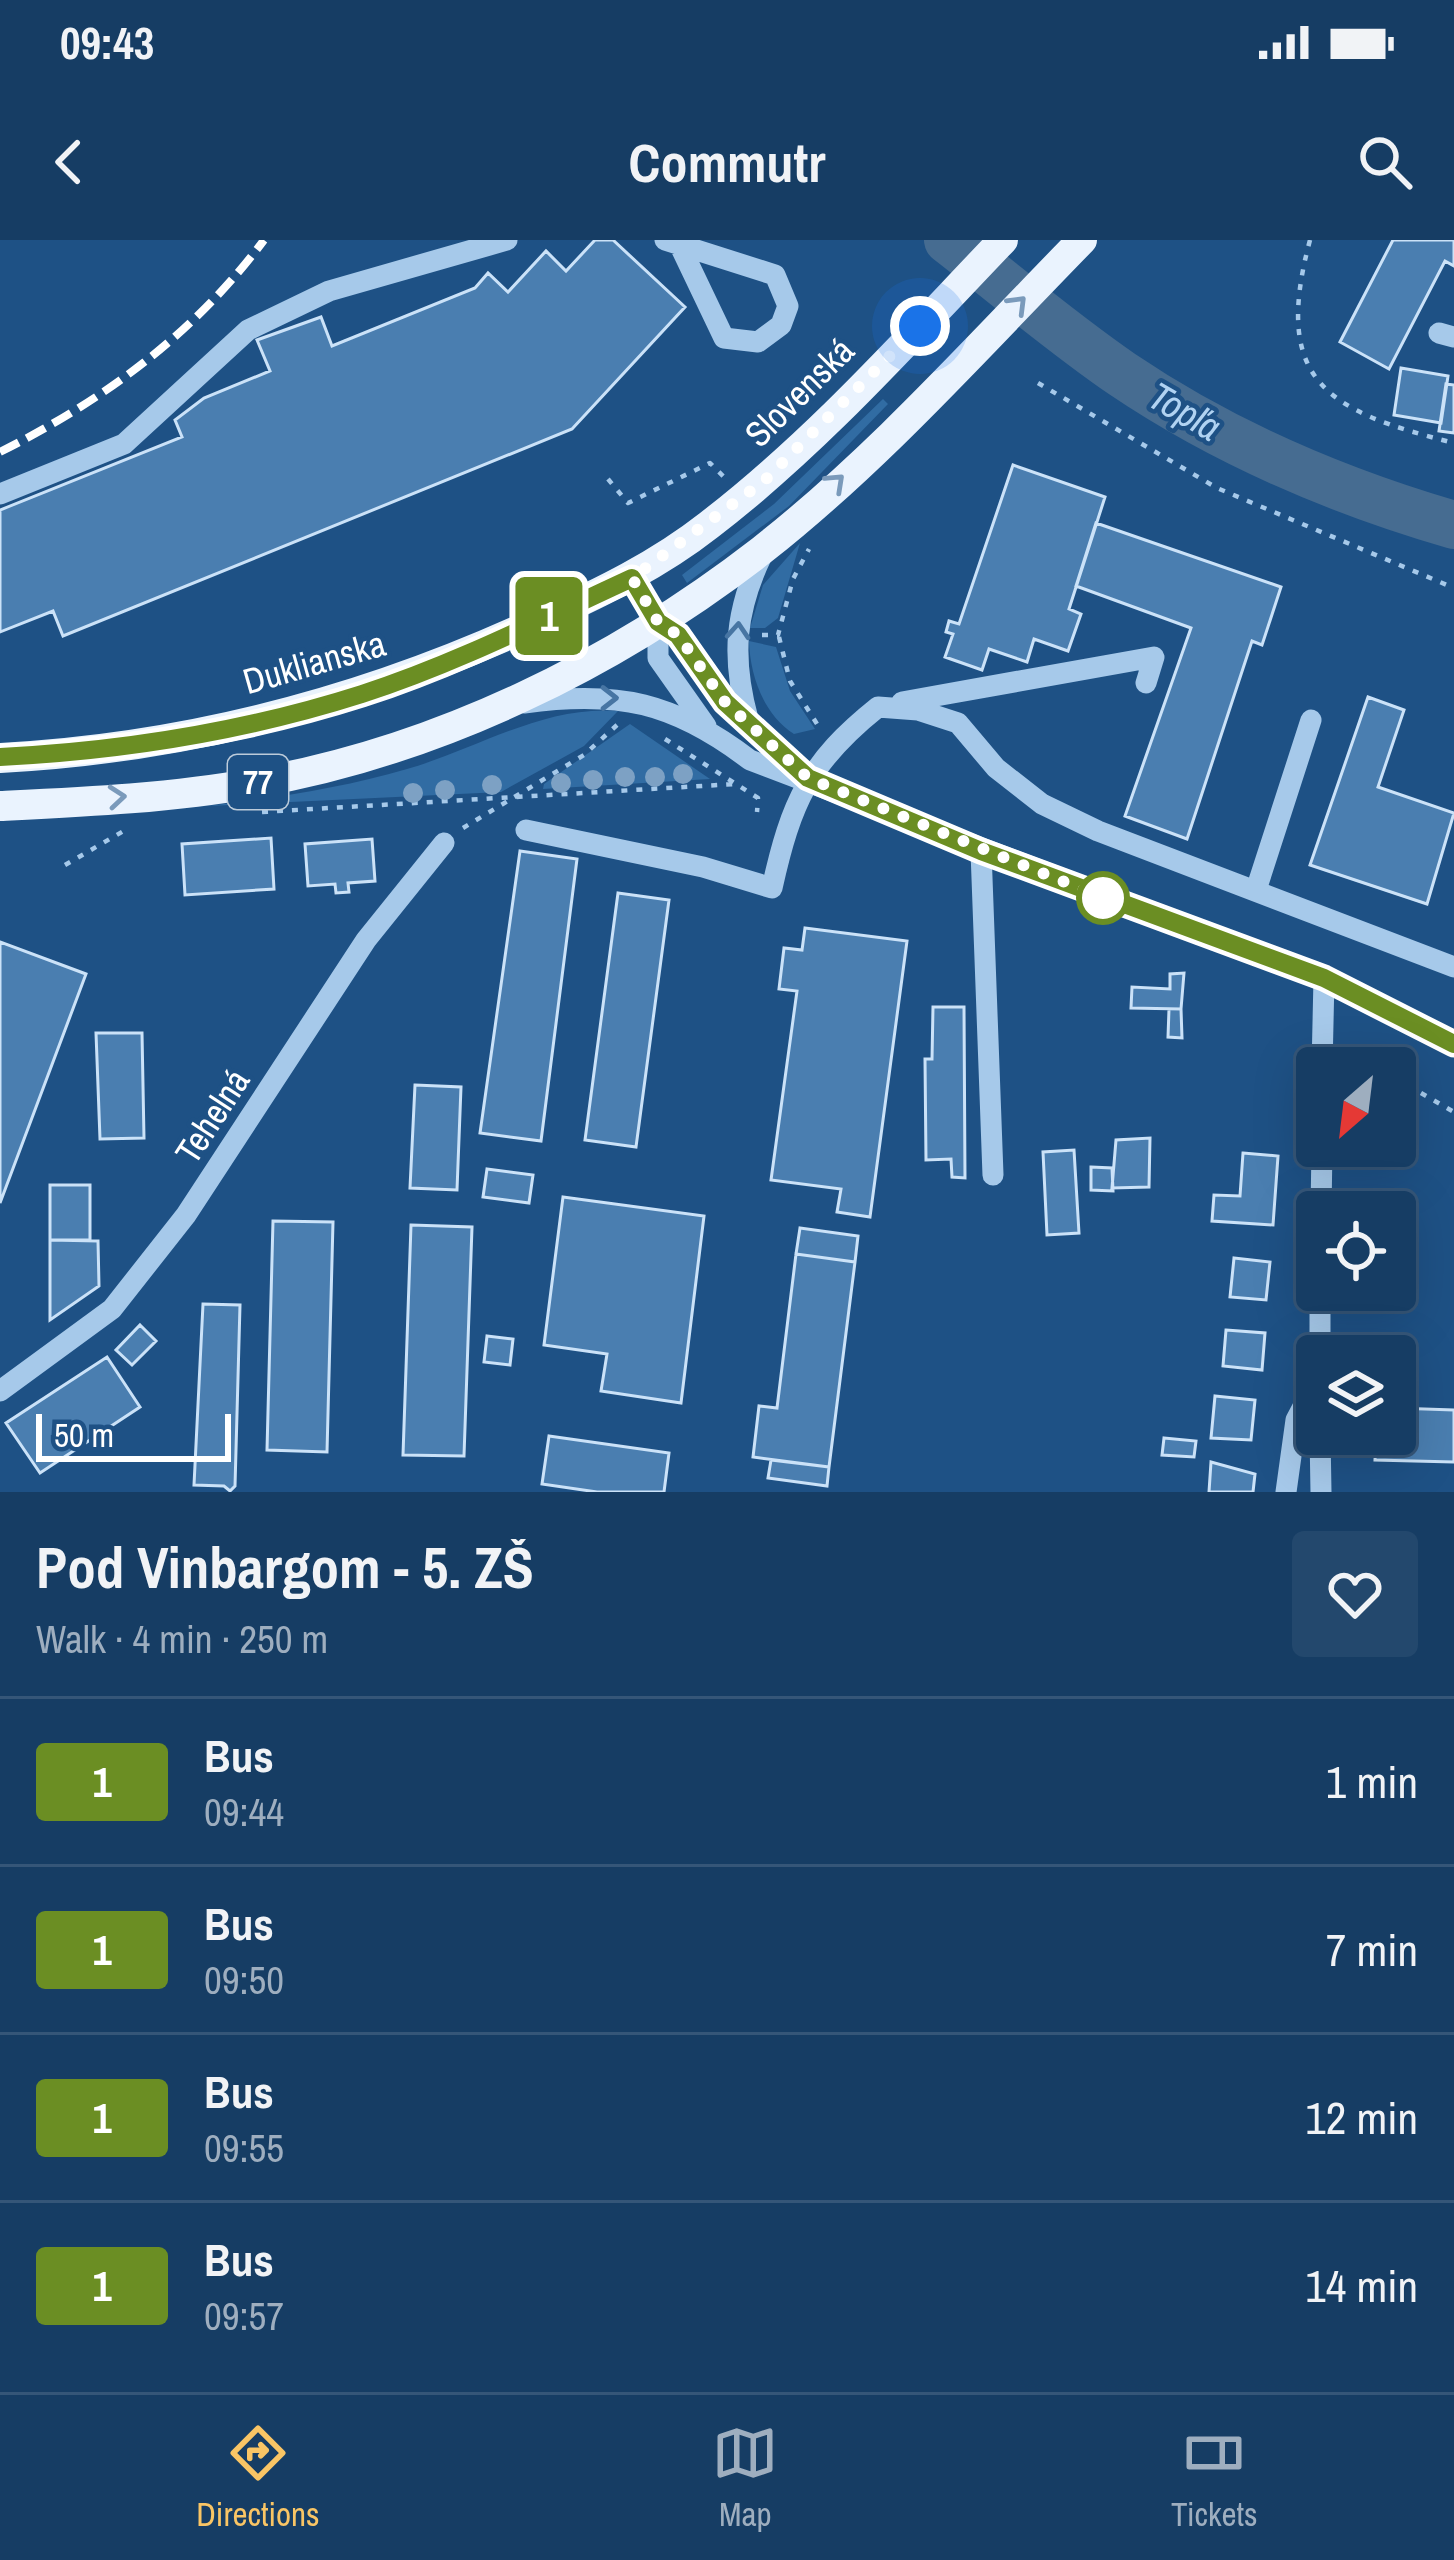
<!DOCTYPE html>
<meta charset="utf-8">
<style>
body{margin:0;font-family:"Archivo Narrow",sans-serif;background:#23486d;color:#f1f3f6;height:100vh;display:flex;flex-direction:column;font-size:45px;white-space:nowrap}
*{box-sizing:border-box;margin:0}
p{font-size:39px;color:#9eaebf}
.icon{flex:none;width:66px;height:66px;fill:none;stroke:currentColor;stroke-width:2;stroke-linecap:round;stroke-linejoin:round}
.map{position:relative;height:1252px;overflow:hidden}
.sheet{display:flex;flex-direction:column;background:#163d64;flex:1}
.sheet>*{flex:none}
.badge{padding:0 24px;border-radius:9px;font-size:42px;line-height:78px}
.needle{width:78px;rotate:208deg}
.buttons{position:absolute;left:1296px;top:807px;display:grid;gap:24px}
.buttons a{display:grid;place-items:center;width:120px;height:120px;border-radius:12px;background:#163d64;box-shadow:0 12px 48px #0002,0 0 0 3px #355678;font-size:60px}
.scale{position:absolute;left:36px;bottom:30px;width:195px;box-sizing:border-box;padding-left:12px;border:6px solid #fff;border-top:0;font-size:33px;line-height:42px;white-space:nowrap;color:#fff;-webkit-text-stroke:9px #1e5185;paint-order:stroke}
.you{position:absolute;width:60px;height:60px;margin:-30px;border:9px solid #fff;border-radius:50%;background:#1a73e8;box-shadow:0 0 0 18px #1a73e833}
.map>.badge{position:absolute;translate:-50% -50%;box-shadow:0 0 0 6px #fff}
.round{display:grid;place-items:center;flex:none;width:126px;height:126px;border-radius:12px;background:#23486d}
.headline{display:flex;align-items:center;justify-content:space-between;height:204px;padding:0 36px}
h1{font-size:57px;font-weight:700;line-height:90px}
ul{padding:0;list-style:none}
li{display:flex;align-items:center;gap:36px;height:168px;padding:0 36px;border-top:3px solid #355678}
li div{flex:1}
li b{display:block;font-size:45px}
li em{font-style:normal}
li .badge{min-width:132px;font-weight:700;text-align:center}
.status{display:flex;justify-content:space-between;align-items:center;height:84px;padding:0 60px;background:#163d64;direction:ltr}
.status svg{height:33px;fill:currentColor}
header{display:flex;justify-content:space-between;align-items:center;height:156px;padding:0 36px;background:#163d64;font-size:54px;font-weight:700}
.menu{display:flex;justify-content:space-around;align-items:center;height:168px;border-top:3px solid #355678;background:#163d64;font-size:33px;color:#9eaebf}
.menu a{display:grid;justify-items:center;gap:6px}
.menu .current{color:#f9c565}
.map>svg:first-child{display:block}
</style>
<div class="status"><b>09:43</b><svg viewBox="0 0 49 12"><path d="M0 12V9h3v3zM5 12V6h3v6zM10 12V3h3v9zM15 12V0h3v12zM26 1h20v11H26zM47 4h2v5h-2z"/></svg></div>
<header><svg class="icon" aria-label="back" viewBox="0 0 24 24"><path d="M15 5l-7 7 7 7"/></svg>Commutr<svg class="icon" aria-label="search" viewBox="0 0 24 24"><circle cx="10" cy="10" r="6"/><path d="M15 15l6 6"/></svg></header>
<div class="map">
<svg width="1454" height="1252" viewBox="0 0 1454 1252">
<rect width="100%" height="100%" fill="#1e5185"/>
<path fill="#316ca3" d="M883,159L888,164L789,266L687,343L682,335L774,264Z
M800,303L778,378L765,388H750L763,345Z
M749,401L776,407L790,451L815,489L794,494C764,475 750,436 749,401Z
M618,471L584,506L501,552L208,566C275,558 342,548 407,529C478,509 543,465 618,471Z
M630,484L710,539L543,549L544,544Z"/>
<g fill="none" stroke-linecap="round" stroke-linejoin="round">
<path stroke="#466c91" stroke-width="48" d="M948,0C1005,44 1062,93 1122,134C1224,203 1337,251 1454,285"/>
</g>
<path fill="#4a7eb0" stroke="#cbe2f8" stroke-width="3" d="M595,0H613L685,67L572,189L63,396L53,371L0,392V270L182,197L175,180L204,158L270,131L257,100L321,77L332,106L475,48L488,33L508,52L546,11L566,31Z
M1393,0H1454V26L1445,21L1389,129L1340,102Z
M1401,128L1448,136L1441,183L1394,175Z
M1446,144L1454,145V193L1439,191Z
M1013,225L1105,257L1069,369L1081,374L1068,411L1034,399L1027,422L989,409L982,430L945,417L953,394L946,392L949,381L959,384Z
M1096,283L1281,347L1262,405L1252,401L1187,599L1125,576L1191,388L1076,346Z
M1368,457L1404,470L1378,547L1454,573L1427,664L1310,625Z
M271,598L274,649L185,655L182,604Z
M372,599L375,641L348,643L349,652L336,653L335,644L308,646L305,604Z
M520,611L577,619L541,901L480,893Z
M618,653L669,660L636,907L585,900Z
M805,688L907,701L870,977L837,972L841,949L771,940L797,751L779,749L784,708L802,710Z
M0,702L86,734L0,963Z
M1184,733L1181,769L1131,768L1132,747L1170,749V734Z
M933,767H964L965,938L952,937L951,919L926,920L925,819H932Z
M1169,769H1181L1182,798L1168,797Z
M96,793H142L144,898L100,899Z
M415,845L461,847L457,950L410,948Z
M1150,898L1149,947L1112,948L1116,900Z
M1074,910L1079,993L1047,995L1043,912Z
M1243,913L1278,916L1273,985L1212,981L1214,955L1240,956Z
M1091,927L1112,928L1113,951L1091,950Z
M487,929L533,935L529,963L483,957Z
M50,945H90V1000H50Z
M563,957L704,976L681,1163L601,1151L607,1114L544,1105Z
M273,981L333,982L327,1212L267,1210Z
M411,985L472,987L464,1216L403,1215Z
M800,988L858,996L855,1022L796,1014Z
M50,1000L98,1001L99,1046L50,1080Z
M796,1014L855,1022L829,1227L753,1217L759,1166L777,1168Z
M1234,1018L1270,1022L1266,1060L1230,1057Z
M203,1064L240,1065L235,1246L230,1251L224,1246L194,1245Z
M140,1085L156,1101L132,1125L116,1110Z
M1226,1090L1265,1093L1262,1130L1223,1126Z
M487,1096L513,1099L510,1125L484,1122Z
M107,1117L140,1167L40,1233L6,1183Z
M1215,1156L1255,1160L1251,1200L1211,1198Z
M1395,1168L1454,1170V1222L1375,1220L1376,1194H1395Z
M549,1196L669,1213L664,1252H597L542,1244Z
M1164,1198L1196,1201L1194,1217L1162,1215Z
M771,1220L829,1227L827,1246L768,1238Z
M1211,1222L1255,1234L1253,1252H1209Z"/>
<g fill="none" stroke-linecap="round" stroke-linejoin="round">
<path stroke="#a6c9ea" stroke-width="4.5" stroke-dasharray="6 9" stroke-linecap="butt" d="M1310,0C1272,141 1326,171 1454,203
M1038,143L1217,248L1454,348
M608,239L628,263L710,223L726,239
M762,395H778L793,339L809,309
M779,397L790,441L817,484
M665,499L758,558L757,572
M262,572L735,544
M463,588L584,515L617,485
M65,625L127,589
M1343,808L1377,828
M1345,828L1368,824
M1395,838L1454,872"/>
<path stroke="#a6c9ea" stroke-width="21" d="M665,0L775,35L788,66L781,85L758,102L724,98L681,8
M1439,93L1454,97
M0,254L124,204L248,90L329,51L507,0
M632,338L658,381L678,395L725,462L804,533
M658,381V418L706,486
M902,462L1154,417L1146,443
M524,463C618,450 674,462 750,520L1324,738L1454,804
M748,479C731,417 735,370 763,313
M526,590L703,627L772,648C791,562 809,522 878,467L918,470L958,483L996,528L1042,564L1098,591L1454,727
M981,611L993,935
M1256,650L1311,480
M1322,828L1324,738
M1321,972L1322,906
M1320,1116V1050
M0,1151L112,1069L186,975L366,700L444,603
M1320,1194L1321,1252
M1286,1252L1296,1180L1305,1163L1317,1159"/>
<path stroke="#eaf3fe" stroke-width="30" d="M0,518C189,508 372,459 543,379C602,352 658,325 709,285C817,202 909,98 1003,0
M0,566C83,562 172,558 254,543C438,511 615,424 762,310C878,219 979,105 1082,0"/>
<path stroke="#fff" stroke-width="8" stroke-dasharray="21 9" stroke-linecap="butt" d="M0,212C104,160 194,94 264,0"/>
</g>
<g fill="#7da1c4">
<circle cx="683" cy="534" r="10"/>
<circle cx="625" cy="537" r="10"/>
<circle cx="655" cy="537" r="10"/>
<circle cx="593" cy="540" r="10"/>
<circle cx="561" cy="543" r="10"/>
<circle cx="492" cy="545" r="10"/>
<circle cx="445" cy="550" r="10"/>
<circle cx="413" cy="553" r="10"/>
</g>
<defs><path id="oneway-chevron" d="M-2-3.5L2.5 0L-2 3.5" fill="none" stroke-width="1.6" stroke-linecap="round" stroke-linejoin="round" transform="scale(3)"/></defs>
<g stroke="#7a9abb">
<use href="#oneway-chevron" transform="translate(1018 64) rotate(-45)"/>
<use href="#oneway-chevron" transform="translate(836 242) rotate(-43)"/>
<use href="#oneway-chevron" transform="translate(117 557) rotate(-5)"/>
</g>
<g stroke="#4775a3">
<use href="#oneway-chevron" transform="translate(738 391) rotate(-86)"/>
<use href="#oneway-chevron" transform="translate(609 458)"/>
</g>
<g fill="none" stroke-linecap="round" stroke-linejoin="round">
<defs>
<path id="line" d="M0,517C120,511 246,491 362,454C455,424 543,379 632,338L658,382L678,395L725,462L808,538L981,611L1324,738L1454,804"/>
</defs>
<use href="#line" stroke="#fff" stroke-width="27"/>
<use href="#line" stroke="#6b8e23" stroke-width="18"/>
<path stroke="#fff" stroke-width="12" stroke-dasharray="0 21.6" d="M920,86L764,241L632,338L658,382L678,395L725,462L808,538L1109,660L1103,658"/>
</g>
<circle fill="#fff" stroke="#6b8e23" stroke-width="6" cx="1103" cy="658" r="24"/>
<g text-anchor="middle" stroke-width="9" stroke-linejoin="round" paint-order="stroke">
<rect fill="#1e5185" stroke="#bccbda" stroke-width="3" x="228" y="515" width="60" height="54" rx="9"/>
<g font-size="33" font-weight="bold" fill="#fff">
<text x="258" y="554">77</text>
</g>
<g font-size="36" fill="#fff" stroke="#1e5185">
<text transform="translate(799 152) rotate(-45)" y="13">Slovenská</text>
<text transform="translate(314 422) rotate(-16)" y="13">Duklianska</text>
<text transform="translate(212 876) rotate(-57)" y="13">Tehelná</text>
</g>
<g font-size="39" font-style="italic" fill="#b1d3f2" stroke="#1e5185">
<text transform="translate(1185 171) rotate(30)" y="14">Topľa</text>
</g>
</g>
</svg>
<div class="buttons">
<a><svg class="needle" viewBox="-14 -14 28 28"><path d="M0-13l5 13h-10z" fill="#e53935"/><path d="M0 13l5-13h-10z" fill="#9eaebf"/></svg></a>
<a><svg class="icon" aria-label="locate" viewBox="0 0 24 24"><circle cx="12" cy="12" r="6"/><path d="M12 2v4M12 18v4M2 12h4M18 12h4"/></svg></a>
<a><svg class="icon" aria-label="layers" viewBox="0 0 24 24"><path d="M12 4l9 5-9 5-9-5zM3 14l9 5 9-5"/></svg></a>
</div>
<div class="scale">50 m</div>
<div class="you" style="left:920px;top:86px"></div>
<b class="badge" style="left:549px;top:376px;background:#6b8e23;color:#fff">1</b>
</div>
<section class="sheet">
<div class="headline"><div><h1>Pod Vinbargom - 5. ZŠ</h1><p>Walk · 4 min · 250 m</p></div><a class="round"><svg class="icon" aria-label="heart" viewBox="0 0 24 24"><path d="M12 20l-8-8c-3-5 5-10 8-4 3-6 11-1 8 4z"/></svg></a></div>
<ul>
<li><span class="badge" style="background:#6b8e23;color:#fff">1</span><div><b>Bus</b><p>09:44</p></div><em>1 min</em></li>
<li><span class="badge" style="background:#6b8e23;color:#fff">1</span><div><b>Bus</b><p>09:50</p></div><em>7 min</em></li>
<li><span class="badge" style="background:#6b8e23;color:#fff">1</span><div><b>Bus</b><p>09:55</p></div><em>12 min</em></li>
<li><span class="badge" style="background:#6b8e23;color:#fff">1</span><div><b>Bus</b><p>09:57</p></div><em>14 min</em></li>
</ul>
</section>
<nav class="menu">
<a class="current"><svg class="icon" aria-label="directions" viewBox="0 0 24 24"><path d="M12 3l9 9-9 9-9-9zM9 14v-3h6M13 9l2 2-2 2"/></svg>Directions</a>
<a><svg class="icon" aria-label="map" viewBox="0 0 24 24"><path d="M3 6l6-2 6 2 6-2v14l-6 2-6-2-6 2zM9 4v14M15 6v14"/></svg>Map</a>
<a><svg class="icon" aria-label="tickets" viewBox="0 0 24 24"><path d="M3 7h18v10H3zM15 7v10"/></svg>Tickets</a>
</nav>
